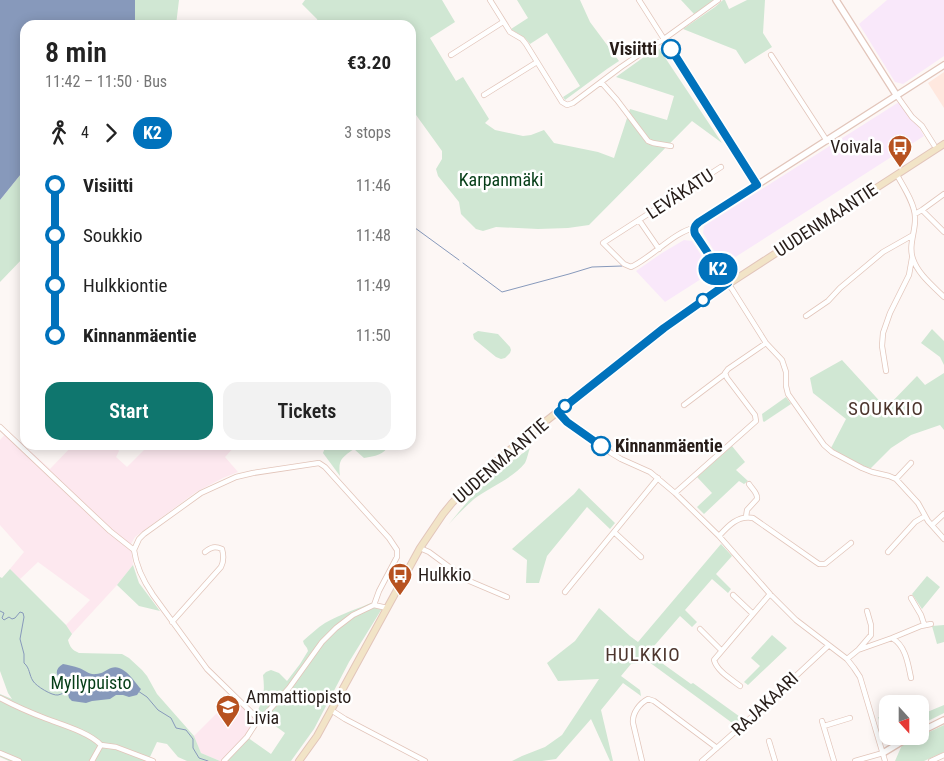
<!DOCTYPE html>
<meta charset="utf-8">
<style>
body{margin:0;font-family:"Roboto Condensed",sans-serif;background:#f2f2f2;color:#222;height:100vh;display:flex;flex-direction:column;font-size:19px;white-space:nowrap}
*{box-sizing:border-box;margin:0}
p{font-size:16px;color:#767676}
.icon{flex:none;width:28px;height:28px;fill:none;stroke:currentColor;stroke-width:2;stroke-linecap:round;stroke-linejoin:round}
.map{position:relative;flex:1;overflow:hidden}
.drawer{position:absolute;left:20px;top:20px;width:396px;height:430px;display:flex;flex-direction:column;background:#fff;border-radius:15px;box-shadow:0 2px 12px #0003}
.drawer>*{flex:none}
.badge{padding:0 10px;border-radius:16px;font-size:18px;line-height:32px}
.needle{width:32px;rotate:159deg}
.fabs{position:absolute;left:879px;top:695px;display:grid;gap:10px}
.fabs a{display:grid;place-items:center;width:50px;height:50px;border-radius:10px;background:#fff;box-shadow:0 2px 12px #0003;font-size:25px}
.map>.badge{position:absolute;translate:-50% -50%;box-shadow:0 0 0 2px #fff}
.legs{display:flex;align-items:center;gap:8px;height:55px;padding:0 25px;font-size:16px}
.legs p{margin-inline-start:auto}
.headline{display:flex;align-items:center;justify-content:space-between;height:85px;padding:0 25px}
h1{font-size:28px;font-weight:600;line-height:38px}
.primary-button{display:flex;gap:10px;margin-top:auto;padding:10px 25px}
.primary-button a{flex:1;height:58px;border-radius:15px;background:#0f766e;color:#fff;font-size:20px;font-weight:600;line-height:58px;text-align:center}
.primary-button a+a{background:#f2f2f2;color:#222}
ul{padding:0 25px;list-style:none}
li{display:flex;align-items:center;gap:18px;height:50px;font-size:19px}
li i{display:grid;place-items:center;width:8px;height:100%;margin:0 6px;background:currentColor}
li i::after{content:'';width:12px;height:12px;margin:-6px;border:4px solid;border-radius:50%;background:#fff}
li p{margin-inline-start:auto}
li:first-child i{background:linear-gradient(#0000 50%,currentColor 0)}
li:last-child i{background:linear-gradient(currentColor 50%,#0000 0)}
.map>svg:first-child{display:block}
</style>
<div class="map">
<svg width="944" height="761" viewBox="0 0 944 761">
<rect width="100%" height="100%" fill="#fdf7f5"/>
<path fill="#ffe8df" d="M944,72V108L928,83Z"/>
<path fill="#f9e8fa" d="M887,0H944V56L903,84L895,82L859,24Z
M899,102L906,113L918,126L924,136L723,265L703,233L704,226Z
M684,240L692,241L712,272L665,302L636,271L662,253Z"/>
<path fill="#fde8ef" d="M8,431L50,469L73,445H116L119,451L116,457L127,467L149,445H236L225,457L238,472L223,478L196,492L135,537L131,544V550L133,565L117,585L72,634L66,625L90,600L38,562L19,580L10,569L24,552L0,525V440Z
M234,696L255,716L256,725L224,761H220L201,753L194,736Z"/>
<path fill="#d0e7d3" d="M135,0H179L176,25H135Z
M305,0H442L455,22L430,38L456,81L463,77L489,119L485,123L495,130L523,136L531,135L544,130L554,143L598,152L614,158L630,109L667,120L674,96L616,77L658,47L722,143L692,121L589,225L568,228L538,229L496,227L483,231L476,229L461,214L459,202L438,176L436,169L442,159V151L411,108V25H319L317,19L302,4Z
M517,0H580L590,22L619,61L607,69L565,100L563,97L580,86L547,33L530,44C525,36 517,34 511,29L528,18Z
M681,0H715L694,14Z
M723,0H725L729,9L747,0H765L763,33L772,47L745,64L736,50L683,29L715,7Z
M25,169V256L0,282V200Z
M932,329L944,341V365L940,357L921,343Z
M478,331L498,334L510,347L511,350L510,353L505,358L501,359L496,357L474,339L473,334Z
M842,360L886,408L917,376L925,385L944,373V430L940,425L911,435L891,448L871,468C857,468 843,455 831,448L846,419L813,393L810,378Z
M786,397L791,404L764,422L763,421L762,414Z
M326,445H389C384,455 375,456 364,458L354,449C341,458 338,460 340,476L323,453Z
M732,446L745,462L736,470L748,481L744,484L739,481L704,514L697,507L712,493L697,477Z
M530,448C528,453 527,459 525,463C512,479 490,487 474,499C465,507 457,515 449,524C464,505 480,487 498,472C508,463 519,456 530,448Z
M579,488L615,523L610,529L587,507L547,556L539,583H526L527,560L512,549L574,494Z
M721,544L732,556L716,574L731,589L728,593L712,579L685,610L697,622L692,627L680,616L648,653L691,684L693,683L743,719L735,725L649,662L631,664L621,676L640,690L641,696L623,683L601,710L613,761H610L591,719L556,759L542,761H512L522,756L545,747L562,735L599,679L558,681L547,663L575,641L599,608L630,636L638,642Z
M133,565L139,583L160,611L139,606L117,585Z
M10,569L66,625L72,634L68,640C70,647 72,650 79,653L122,654L129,658L142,670L147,676L157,694L194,736L201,753L220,761H187L178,757L167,744L157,742L149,759L153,761H9L0,757V694L12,699L8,693L0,671V577L2,578Z
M927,576L940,587L922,609L912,594Z
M376,601L374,605L383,607L349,662L314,729L291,761H224L247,737L271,754L285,733L263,717L258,720L255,716C264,699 265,693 263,675L266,672L271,670L279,673L287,681L300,664L308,651L307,648L304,644L303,641C310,635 317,628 325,623C341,614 359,608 376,601Z
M944,625V642L937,644L932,626Z
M772,635L787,648L748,685L744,682L760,666L751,658Z
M944,705V713L920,725V715Z
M878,717H887V733L883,731Z
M944,725V752L924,761H895L902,745Z"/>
<path fill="#8799bb" d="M0,0H135V25H25V169L0,200Z
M63,664C68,665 74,666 79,668C85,670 89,675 96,674C102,674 106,670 111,668C123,663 134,681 141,689L137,695L129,697L123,695H116L110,699L92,701L86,703L72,701L69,698L68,694L69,686C60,680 50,672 63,664Z"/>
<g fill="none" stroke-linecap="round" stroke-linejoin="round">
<path stroke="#8799bb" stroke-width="1" d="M411,225L459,260
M463,263L502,292L569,274L592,267L622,266
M0,611L4,613L2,618L4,620L9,617L12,619L15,618L20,612L23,613L24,617L20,639L24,654V663C30,668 29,675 33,681C36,686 52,696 58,695C62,694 66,692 69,690
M138,691L147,697L158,710L171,718L176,728L186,730L193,739V748L199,758L208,761"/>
<defs>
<path id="minor" d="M490,0L510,32L522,39L526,44L562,102L567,105L573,103L621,67L649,48L664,39L718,0
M639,0L757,185
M451,55L503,22
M771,55L827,141
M601,82L617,100L648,141L653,143L671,146
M484,95L537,62
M897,96L912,117L922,126L934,145
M897,175C903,186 915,204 915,217C916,231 908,245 913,259C918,274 933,286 944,297
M922,210L944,232
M915,214L922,210L944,194
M639,220L659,249
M694,228C674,232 651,258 631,267L624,264L603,243L721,167
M727,283L732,289L766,343L782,360L786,372V386L788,394L824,445L832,452L862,468L872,472L889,476L896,479L918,503L928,521L944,539
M806,316L828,301L840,288L883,252L913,235
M886,371L882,346L883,333L890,313L909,275L912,258
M684,405L725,374
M558,412L567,423L611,453L621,459L650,472L675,493L719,536L770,594L796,620L847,659L854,668L860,677L885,761
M0,427L110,531L134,550C136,566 144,582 153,595L207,669L255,716L258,720
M896,479L911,463
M675,493L756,421L755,415L727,378L725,373L728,369L766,343
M746,517L747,510L757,499C758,493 752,489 749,484
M932,525L944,514
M614,532L641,557
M719,536C728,526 738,515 753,518L816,562L819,564H825L851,543
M420,548L429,552L467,580L507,597
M134,550L139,539L144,534L201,493L236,477L253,473L319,463L325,467L389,538L397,550V557L379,591L374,605
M888,552L915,522L925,516
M565,592L658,478
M733,595L753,614
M911,598L921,615L924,624
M172,622L221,567C224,561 224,556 222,549C215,546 211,547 205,552
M700,629L721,650
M892,638L921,626L931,624
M859,649L871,635V625L867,611
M847,659L858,650L892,638C906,646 908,664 911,678
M740,686C731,679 717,671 714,660L770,594
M0,698C15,706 31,713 47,719C63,725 90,733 101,745
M331,710L345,719L425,761
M822,721L834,761
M824,726L850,718
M769,741L775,761
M0,753L19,761
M92,761L101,745L116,747L153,761
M224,761L247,737L258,720L263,717L289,688L322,642L336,628L353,615L374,605L387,608
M642,761L633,723C632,713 640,703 648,699L654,701L717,748
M702,761L754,715L828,646
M855,761L883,753
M931,761L944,755"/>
<path id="tertiary" d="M836,0L897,96
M727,283L695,234L694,228L696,224L944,65
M920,732L944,720
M883,753L911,736"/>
<path id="secondary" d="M299,761L317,736L420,548L443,514L452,503L476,478L517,444L655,335L693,307L944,144"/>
</defs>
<use href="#minor" stroke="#e2c5ba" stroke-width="6"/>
<use href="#tertiary" stroke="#e2c5ba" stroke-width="8"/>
<use href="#secondary" stroke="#e2c5ba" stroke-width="8"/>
<use href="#minor" stroke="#fff" stroke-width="4.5"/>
<use href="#tertiary" stroke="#fff" stroke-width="5.5"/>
<use href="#secondary" stroke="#f2e4c7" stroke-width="6"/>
</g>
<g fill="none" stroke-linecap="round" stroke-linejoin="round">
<defs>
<path id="line-1" d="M601,446L567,422L558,412L664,328L728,283L695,234C693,228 695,225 699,222L757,185L671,49"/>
</defs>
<use href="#line-1" stroke="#fff" stroke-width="11"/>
<use href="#line-1" stroke="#0072bc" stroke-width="8"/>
</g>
<defs>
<symbol id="bus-pin" viewBox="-11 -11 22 30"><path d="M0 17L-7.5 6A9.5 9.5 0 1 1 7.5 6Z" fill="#b75220" stroke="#fff"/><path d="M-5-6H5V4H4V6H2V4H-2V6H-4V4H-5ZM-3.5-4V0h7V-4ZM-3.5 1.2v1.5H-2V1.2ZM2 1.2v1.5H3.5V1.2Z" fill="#fff"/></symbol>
<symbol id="school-pin" viewBox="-11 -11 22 30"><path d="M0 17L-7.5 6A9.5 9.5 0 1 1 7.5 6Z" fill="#b75220" stroke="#fff"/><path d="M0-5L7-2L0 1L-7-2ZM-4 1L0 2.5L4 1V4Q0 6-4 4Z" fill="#fff"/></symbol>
</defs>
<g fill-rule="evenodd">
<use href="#bus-pin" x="886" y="133" width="28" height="38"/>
<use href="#bus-pin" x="386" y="561" width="28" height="38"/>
<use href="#school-pin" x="214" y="693" width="28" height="38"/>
</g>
<g fill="#fff" stroke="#0072bc" stroke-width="2.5">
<circle cx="671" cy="49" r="9"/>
<circle cx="703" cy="300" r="6"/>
<circle cx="565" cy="406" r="6"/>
<circle cx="601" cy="446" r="9"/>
</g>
<g text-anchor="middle" stroke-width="5" stroke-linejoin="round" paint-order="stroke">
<g font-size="18" font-weight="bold" fill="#271d19" stroke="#fff" text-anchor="end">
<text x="657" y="55">Visiitti</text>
<text x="615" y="452" text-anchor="start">Kinnanmäentie</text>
</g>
<g font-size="18" fill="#271d19" stroke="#fff" text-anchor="start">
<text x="882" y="153" text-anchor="end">Voivala</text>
<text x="418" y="581">Hulkkio</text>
<text x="246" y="703">Ammattiopisto<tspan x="246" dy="21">Livia</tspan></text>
</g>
<g font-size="18" fill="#053d17" stroke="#fff">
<text x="501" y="186">Karpanmäki</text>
<text x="91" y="689">Myllypuisto</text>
</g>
<g font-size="18" fill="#271d19" stroke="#fff">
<text transform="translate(680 194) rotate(-33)" y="6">LEVÄKATU</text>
<text transform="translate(826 220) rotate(-33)" y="6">UUDENMAANTIE</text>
<text transform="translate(501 461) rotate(-41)" y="6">UUDENMAANTIE</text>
<text transform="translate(765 704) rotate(-43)" y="6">RAJAKAARI</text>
</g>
<g font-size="19" letter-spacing="1" fill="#4d362e" stroke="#fff">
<text x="886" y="415">SOUKKIO</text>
<text x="643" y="661">HULKKIO</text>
</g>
</g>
</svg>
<div class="fabs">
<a><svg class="needle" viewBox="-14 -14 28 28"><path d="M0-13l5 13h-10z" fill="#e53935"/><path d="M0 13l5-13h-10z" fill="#767676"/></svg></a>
</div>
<b class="badge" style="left:718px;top:269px;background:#0072bc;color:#fff">K2</b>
<section class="drawer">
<div class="headline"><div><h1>8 min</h1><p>11:42 – 11:50 · Bus</p></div><b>€3.20</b></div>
<div class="legs"><svg class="icon" aria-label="walk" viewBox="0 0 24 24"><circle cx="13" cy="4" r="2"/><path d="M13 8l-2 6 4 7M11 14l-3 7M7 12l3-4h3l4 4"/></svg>4<svg class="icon" aria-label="forward" viewBox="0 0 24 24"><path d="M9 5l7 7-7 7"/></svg><b class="badge" style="background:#0072bc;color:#fff">K2</b><p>3 stops</p></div>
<ul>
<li><i style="color:#0072bc"></i><b>Visiitti</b><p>11:46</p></li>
<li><i style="color:#0072bc"></i><span>Soukkio</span><p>11:48</p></li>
<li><i style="color:#0072bc"></i><span>Hulkkiontie</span><p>11:49</p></li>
<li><i style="color:#0072bc"></i><b>Kinnanmäentie</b><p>11:50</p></li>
</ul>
<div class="primary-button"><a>Start</a><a>Tickets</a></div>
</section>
</div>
